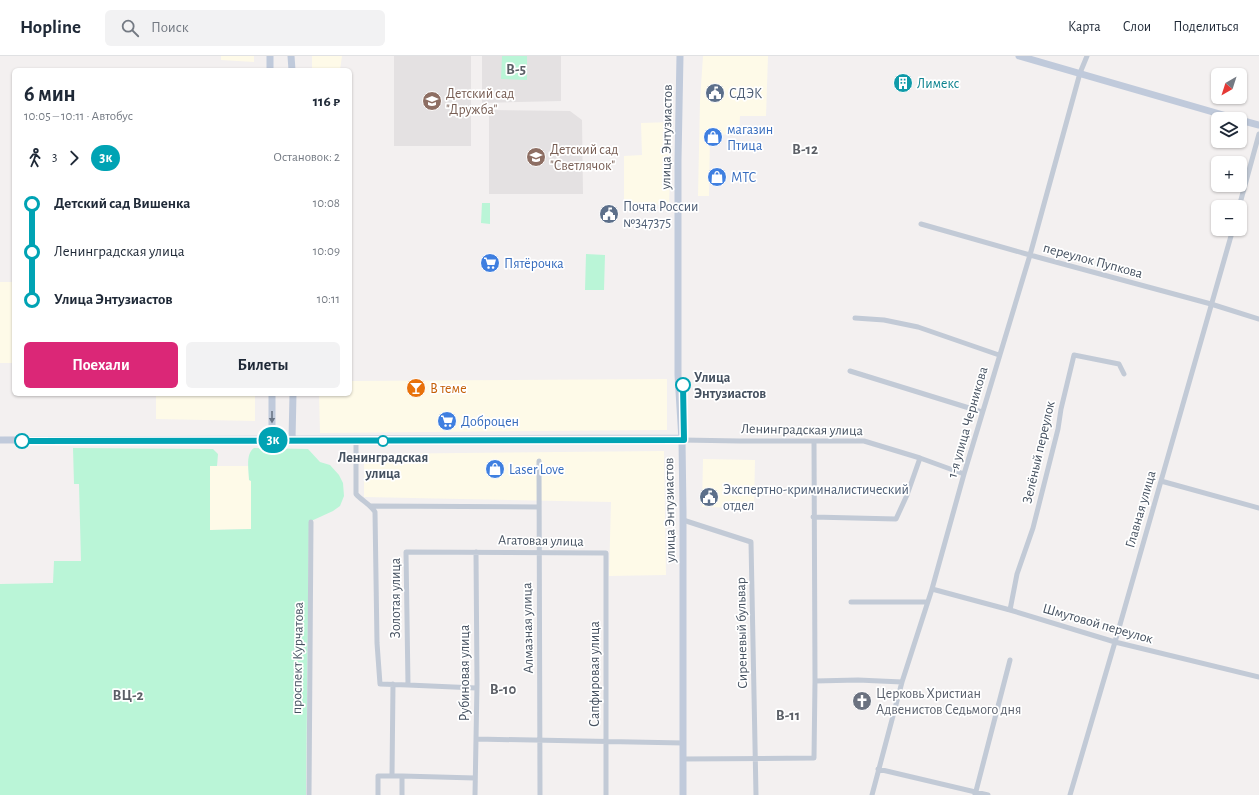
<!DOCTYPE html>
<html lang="ru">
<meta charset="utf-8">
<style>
body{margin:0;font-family:"Alegreya Sans",sans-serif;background:#f2f2f3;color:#1f2937;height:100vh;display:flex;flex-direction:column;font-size:15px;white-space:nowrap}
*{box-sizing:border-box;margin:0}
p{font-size:13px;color:#747a83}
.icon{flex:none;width:22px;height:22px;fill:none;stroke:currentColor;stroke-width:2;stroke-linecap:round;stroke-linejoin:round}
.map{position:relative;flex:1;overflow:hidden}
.details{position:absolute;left:12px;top:12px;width:340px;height:328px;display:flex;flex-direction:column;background:#fff;border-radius:6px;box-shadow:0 1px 3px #0004}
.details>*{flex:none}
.badge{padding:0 8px;border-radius:13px;font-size:14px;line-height:26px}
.needle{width:26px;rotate:219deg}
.controls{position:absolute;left:1211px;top:12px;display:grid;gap:8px}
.controls a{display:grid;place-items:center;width:36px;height:36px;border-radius:6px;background:#fff;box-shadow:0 1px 3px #0004;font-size:20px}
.map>.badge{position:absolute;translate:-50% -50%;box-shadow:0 0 0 2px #fff}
.legs{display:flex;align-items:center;gap:6px;height:44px;padding:0 12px;font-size:13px}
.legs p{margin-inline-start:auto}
.summary{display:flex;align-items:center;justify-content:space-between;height:68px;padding:0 12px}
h1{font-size:22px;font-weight:700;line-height:30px}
.action{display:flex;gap:8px;margin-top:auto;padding:8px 12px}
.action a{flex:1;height:46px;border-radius:6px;background:#db2777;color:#fff;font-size:16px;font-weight:700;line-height:46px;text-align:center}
.action a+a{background:#f2f2f3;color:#1f2937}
ul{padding:0 12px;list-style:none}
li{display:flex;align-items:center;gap:14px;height:48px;font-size:15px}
li i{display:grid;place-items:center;width:6px;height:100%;margin:0 5px;background:currentColor}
li i::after{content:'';width:10px;height:10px;margin:-5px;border:3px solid;border-radius:50%;background:#fff}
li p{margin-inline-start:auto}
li:first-child i{background:linear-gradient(#0000 50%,currentColor 0)}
li:last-child i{background:linear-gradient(currentColor 50%,#0000 0)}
header{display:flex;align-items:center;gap:24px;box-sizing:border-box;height:56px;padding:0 20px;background:#fff;border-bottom:1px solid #e0e1e3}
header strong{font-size:19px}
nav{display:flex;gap:22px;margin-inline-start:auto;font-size:14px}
.search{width:280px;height:36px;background:#f2f2f3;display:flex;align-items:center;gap:10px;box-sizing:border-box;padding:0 14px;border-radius:6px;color:#747a83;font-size:15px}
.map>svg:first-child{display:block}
</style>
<header>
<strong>Hopline</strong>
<div class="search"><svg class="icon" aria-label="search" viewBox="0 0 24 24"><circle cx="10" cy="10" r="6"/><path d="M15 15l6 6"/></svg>Поиск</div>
<nav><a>Карта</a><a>Слои</a><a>Поделиться</a></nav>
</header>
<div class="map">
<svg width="1259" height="739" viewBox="0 0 1259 739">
<rect width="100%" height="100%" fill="#f3f0f0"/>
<path fill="#fefae8" d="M221,0H254V6L221,4Z
M312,0H342L340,14H312Z
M703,0H768L766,60H740L739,78L710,79L709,140H698L700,45Z
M672,66L669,149L624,147V100L642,99L641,67Z
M0,226H14V307H0Z
M667,323V374L320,377L319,338H350V325Z
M156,338H255V365L156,363Z
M664,395L666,519L609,520L611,446L364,441V398Z
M703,403L755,404L754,452L702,451Z
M210,410H248L249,424L251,425V473L210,474Z"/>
<path fill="#e4e1e2" d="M394,0H471V90H394Z
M482,0H561V45L482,47Z
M489,54L570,55L582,64L583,138H489Z"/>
<path fill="#baf5d7" d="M502,0H527V24L501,23Z
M482,147H490V168L481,167Z
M586,198L605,199L604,234H585Z
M73,392L213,393L218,398L217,410H210V474L251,473V425L249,424C249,415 245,398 254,392L308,393L320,406L330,409L339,419L343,427L344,440L340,450L333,455L309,466L306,739H0V528L53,527L54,505H81L79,428H74Z"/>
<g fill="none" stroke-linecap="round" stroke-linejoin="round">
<path stroke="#c2cad6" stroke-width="5" d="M1239,151L1259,78
M921,168L1030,199L1211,248L1259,263
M855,262L884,264L918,271L999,299
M850,315L982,356
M682,384L740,385H864L920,402L964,418
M356,385V438C362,445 370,448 375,456L377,587L380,628L408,629L406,496L606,497V739
M539,405L540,739
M1161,425L1259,452
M371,450L538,451
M813,461L896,463L907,439L920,402
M683,464L751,486L756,739
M932,533L1010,554L1115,586L1259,621
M851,546H927
M1010,554L1017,518L1033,472L1058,373L1061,353L1074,299L1119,308L1124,318
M815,625L858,624L902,626
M408,629L476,632
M476,683L683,687
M683,703L814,702L815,625L814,385
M878,713L988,739
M392,720L393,628
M309,739L311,466
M378,739V720H402
M402,739V720L475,722
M475,739L477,628L476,496
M872,739L902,626L932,533L964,418L1030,199L1080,17L1087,0
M975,739L1010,604
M1070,739L1115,586L1233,173"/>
<path stroke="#c0cadb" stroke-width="7" d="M270,0V14
M291,0L292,14
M680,0L678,104V319L682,384L683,456V739
M1019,0L1237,63
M1240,64L1259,69
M272,338V384
M0,384L684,382
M292,384L293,338"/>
</g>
<defs><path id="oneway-solid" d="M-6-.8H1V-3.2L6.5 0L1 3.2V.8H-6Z"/></defs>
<use fill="#6a7585" href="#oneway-solid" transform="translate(272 361) rotate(90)"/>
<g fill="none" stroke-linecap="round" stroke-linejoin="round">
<defs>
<path id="line-1" d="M22,385L684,384L683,329"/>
</defs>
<use href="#line-1" stroke="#fff" stroke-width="9"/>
<use href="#line-1" stroke="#00a3b4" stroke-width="6"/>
</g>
<defs>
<symbol id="building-disc" viewBox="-11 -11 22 22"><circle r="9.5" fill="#0f9aa8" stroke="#fff"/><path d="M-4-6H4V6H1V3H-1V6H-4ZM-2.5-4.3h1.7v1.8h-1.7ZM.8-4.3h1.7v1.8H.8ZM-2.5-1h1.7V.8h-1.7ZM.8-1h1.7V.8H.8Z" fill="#fff"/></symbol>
<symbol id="civic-disc" viewBox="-11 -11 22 22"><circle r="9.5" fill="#5c6f8a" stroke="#fff"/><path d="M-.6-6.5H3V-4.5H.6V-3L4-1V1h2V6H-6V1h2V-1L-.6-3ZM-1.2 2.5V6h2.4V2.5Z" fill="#fff"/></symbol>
<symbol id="school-disc" viewBox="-11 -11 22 22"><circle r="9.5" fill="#8d6e63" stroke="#fff"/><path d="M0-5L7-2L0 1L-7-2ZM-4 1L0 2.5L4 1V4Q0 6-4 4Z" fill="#fff"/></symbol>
<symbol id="shop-disc" viewBox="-11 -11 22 22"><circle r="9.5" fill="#3f7fe0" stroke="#fff"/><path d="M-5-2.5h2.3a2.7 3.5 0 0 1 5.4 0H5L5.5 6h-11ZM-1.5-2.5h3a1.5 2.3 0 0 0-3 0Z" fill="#fff"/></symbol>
<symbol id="supermarket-disc" viewBox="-11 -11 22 22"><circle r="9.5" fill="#3f7fe0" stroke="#fff"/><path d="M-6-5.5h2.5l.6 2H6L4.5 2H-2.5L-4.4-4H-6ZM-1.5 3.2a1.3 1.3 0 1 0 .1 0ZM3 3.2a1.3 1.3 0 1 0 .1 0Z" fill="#fff"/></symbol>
<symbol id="bar-disc" viewBox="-11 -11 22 22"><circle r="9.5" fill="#e8710a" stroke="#fff"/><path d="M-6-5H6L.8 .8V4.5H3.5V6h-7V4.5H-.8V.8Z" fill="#fff"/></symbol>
<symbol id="church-disc" viewBox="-11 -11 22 22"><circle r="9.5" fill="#6b7280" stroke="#fff"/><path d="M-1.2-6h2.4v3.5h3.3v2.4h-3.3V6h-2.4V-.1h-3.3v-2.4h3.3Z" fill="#fff"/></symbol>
</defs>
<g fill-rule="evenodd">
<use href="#building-disc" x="892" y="16" width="22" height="22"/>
<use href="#civic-disc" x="704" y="26" width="22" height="22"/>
<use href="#school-disc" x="421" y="34" width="22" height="22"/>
<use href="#shop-disc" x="702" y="70" width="22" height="22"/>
<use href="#school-disc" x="525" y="90" width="22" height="22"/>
<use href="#shop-disc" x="706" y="110" width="22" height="22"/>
<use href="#civic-disc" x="598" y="147" width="22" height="22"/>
<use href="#supermarket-disc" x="479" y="196" width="22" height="22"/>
<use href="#bar-disc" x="405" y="321" width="22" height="22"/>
<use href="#supermarket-disc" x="436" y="354" width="22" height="22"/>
<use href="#shop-disc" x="484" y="402" width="22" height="22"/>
<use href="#civic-disc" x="698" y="430" width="22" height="22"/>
<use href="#church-disc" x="851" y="634" width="22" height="22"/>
</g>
<g fill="#fff" stroke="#00a3b4" stroke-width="2">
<circle cx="683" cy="329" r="7"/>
<circle cx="22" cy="385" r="7"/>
<circle cx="383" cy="385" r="5"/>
</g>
<g text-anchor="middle" stroke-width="3.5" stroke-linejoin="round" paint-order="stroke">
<g font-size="14" fill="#0d838f" stroke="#fff" text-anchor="start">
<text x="917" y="32">Лимекс</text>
</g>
<g font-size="14" fill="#785e54" stroke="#fff" text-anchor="start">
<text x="446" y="42">Детский сад<tspan x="446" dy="16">"Дружба"</tspan></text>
<text x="550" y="98">Детский сад<tspan x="550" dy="16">"Светлячок"</tspan></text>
</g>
<g font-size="14" fill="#4e5e75" stroke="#fff" text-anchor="start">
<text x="729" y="42">СДЭК</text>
<text x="623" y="155">Почта России<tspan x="623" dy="16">№347375</tspan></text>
<text x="723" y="438">Экспертно-криминалистический<tspan x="723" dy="16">отдел</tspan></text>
</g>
<g font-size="14" fill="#366cbe" stroke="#fff" text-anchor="start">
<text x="727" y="78">магазин<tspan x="727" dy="16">Птица</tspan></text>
<text x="731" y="126">МТС</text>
<text x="504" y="212">Пятёрочка</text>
<text x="461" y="370">Доброцен</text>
<text x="509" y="418">Laser Love</text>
</g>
<g font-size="14" fill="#455160" stroke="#fff">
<text transform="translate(666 81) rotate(-89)" y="5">улица Энтузиастов</text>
<text transform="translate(1093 204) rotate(15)" y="5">переулок Пупкова</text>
<text transform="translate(967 366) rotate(-74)" y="5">1-я улица Черникова</text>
<text transform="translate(802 373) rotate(1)" y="5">Ленинградская улица</text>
<text transform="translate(1038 396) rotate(-77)" y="5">Зелёный переулок</text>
<text transform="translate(1140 453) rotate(-74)" y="5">Главная улица</text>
<text transform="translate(669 454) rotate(-91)" y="5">улица Энтузиастов</text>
<text transform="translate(541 484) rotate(1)" y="5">Агатовая улица</text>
<text transform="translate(395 542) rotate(-90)" y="5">Золотая улица</text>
<text transform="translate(1098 567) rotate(16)" y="5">Шмутовой переулок</text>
<text transform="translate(527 572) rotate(-91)" y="5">Алмазная улица</text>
<text transform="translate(741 577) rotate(-91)" y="5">Сиреневый бульвар</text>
<text transform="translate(297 602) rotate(-89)" y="5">проспект Курчатова</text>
<text transform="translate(464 617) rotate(-90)" y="5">Рубиновая улица</text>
<text transform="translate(594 618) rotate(-90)" y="5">Сапфировая улица</text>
</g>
<g font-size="14" font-weight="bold" fill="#455160" stroke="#fff" text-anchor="start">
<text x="694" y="326">Улица<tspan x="694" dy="16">Энтузиастов</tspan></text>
<text x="383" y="406" text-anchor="middle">Ленинградская<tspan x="383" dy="16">улица</tspan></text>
</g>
<g font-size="14" fill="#c56008" stroke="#fff" text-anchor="start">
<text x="430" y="337">В теме</text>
</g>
<g font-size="14" fill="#5b616d" stroke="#fff" text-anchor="start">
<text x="876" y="642">Церковь Христиан<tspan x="876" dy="16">Адвенистов Седьмого дня</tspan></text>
</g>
<g font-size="15" font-weight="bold" fill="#5b5f66" stroke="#fff">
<text x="516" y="18">В-5</text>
<text x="805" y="98">В-12</text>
<text x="503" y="638">В-10</text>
<text x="128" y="644">ВЦ-2</text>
<text x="788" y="664">В-11</text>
</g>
</g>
</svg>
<div class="controls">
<a><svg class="needle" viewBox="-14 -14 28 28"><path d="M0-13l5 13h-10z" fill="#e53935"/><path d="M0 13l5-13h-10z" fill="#747a83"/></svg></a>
<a><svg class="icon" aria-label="layers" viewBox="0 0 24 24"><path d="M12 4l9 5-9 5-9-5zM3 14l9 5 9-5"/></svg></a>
<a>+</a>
<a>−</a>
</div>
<b class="badge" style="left:273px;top:384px;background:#00a3b4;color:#fff">3к</b>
<section class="details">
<div class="summary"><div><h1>6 мин</h1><p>10:05 – 10:11 · Автобус</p></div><b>116 ₽</b></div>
<div class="legs"><svg class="icon" aria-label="walk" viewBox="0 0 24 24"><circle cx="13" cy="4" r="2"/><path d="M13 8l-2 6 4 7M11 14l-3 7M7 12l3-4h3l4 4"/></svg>3<svg class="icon" aria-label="forward" viewBox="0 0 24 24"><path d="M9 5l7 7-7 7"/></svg><b class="badge" style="background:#00a3b4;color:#fff">3к</b><p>Остановок: 2</p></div>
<ul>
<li><i style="color:#00a3b4"></i><b>Детский сад Вишенка</b><p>10:08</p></li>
<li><i style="color:#00a3b4"></i><span>Ленинградская улица</span><p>10:09</p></li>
<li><i style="color:#00a3b4"></i><b>Улица Энтузиастов</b><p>10:11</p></li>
</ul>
<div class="action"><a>Поехали</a><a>Билеты</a></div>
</section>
</div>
